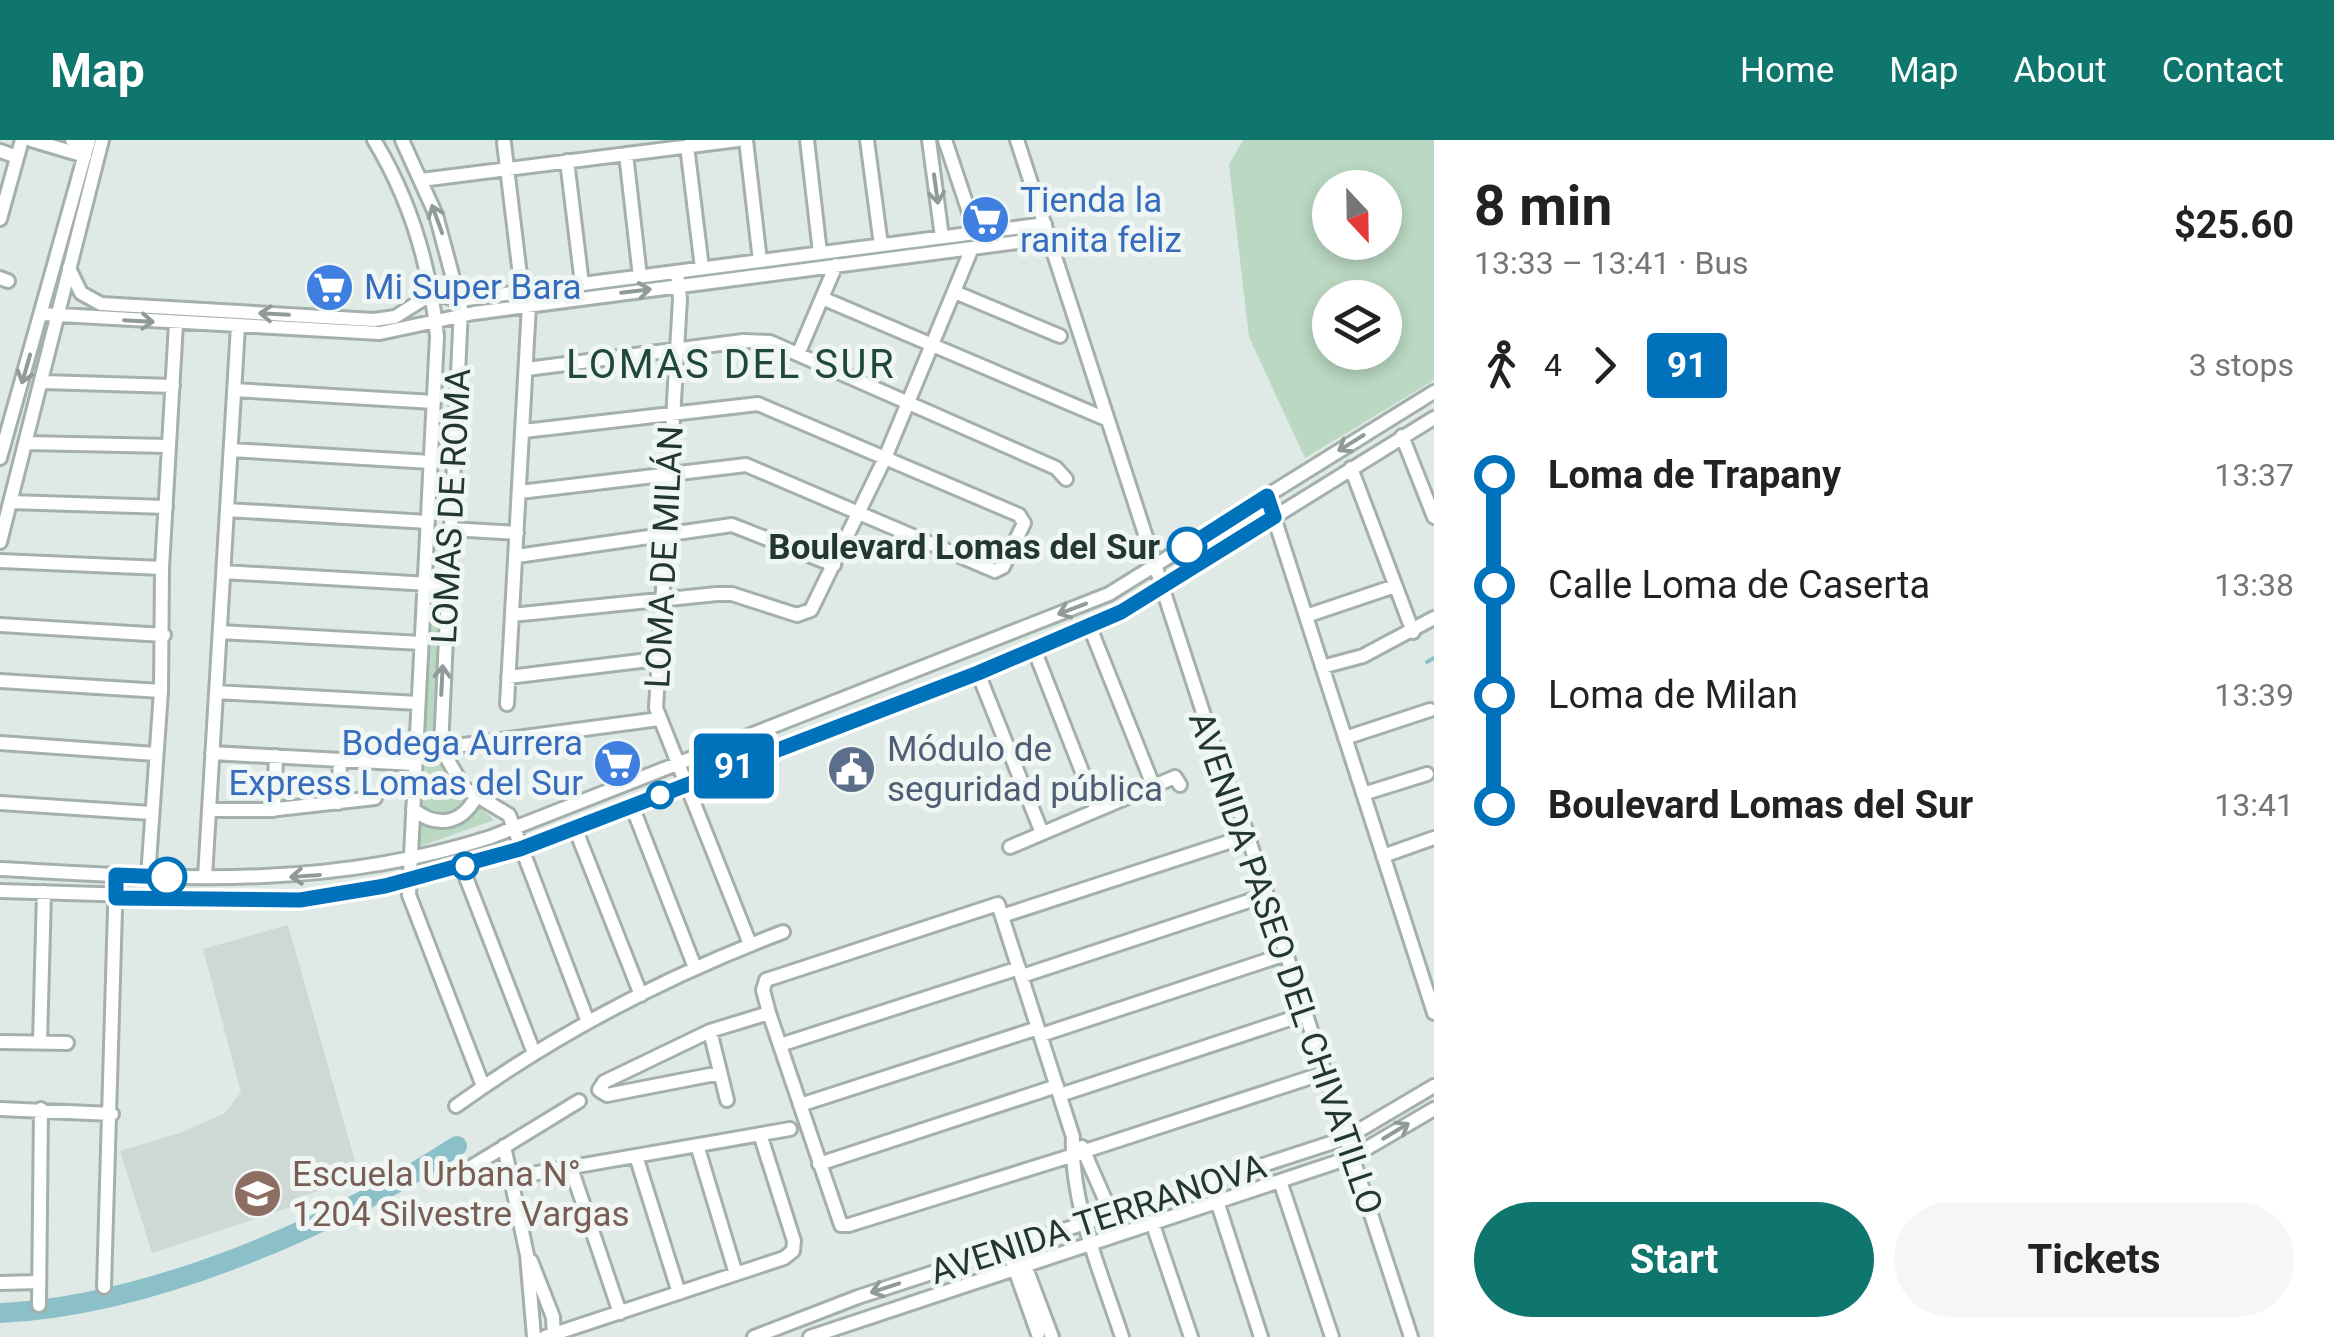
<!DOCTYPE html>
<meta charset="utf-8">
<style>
body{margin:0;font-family:Roboto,sans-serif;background:#f6f6f6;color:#222;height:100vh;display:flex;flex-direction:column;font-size:38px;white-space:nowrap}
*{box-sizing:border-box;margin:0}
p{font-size:32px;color:#767676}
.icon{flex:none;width:55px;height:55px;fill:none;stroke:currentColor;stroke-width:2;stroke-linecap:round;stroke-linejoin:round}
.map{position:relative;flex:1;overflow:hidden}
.details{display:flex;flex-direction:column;background:#fff;width:900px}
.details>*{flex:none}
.badge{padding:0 20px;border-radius:8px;font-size:35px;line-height:65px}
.needle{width:65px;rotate:158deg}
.buttons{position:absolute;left:1312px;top:30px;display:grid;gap:20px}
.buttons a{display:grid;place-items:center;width:90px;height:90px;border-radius:50%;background:#fff;box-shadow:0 5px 15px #0003;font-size:50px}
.map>.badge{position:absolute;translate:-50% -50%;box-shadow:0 0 0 5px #fff}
.legs{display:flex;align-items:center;gap:15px;height:110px;padding:0 40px;font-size:32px}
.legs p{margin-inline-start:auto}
.overview{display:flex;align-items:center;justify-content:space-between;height:170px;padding:0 40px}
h1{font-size:55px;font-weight:700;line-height:75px}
.cta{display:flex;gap:20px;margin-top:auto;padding:20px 40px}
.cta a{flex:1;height:115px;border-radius:60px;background:#0f766e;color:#fff;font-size:40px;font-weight:700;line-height:115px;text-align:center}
.cta a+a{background:#f6f6f6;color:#222}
ul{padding:0 40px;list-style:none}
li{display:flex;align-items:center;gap:35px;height:110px;font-size:38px}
li i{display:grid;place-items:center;width:15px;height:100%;margin:0 12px;background:currentColor}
li i::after{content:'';width:25px;height:25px;margin:-12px;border:8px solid;border-radius:50%;background:#fff}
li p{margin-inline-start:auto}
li:first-child i{background:linear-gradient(#0000 50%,currentColor 0)}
li:last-child i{background:linear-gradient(currentColor 50%,#0000 0)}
header{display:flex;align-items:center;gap:60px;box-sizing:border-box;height:140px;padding:0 50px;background:#0f766e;color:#fff}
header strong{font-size:48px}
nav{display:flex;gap:55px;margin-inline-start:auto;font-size:35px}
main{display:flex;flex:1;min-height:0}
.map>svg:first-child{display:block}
</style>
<header>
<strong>Map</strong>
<nav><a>Home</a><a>Map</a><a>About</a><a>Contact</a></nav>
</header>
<main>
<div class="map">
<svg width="1434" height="1197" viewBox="0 0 1434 1197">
<rect width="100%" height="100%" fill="#dfe9e5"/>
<path fill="#ced8d4" d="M288,785L360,1039L302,1056L303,1063L152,1113L120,1011L183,992L225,973L241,952L203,809Z"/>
<path fill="#bad8c2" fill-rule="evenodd" d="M1243,0H1434V240L1305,318L1249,197L1229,25ZM1330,48H1385V102H1330ZM1330,158H1385V212H1330Z
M444,464L437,609L452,642L494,680L415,708L423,661L431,467Z"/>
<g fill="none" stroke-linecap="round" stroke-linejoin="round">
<path stroke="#8cc0c9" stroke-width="4" d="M1427,522L1434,518"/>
<path stroke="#8cc0c9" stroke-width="20" d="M0,1173C151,1166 332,1087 457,1006"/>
<defs>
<path id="minor" d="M31,0L85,16
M72,0L88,5
M374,0C411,61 430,125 437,196L409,755L483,946
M402,0L436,75L461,168L441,608L464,648L509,675L588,882
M746,0L760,121
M807,0L820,113
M867,0L881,105
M929,0L942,97
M945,0L976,93
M1017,0L1224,637L1235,657L1411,1197
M504,3L522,152
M687,6L702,128
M0,11L17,17
M626,14L640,137
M567,21L582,144
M421,40L738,0
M0,79L22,0
M69,128L81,153L101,164L374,180L395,177L433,153
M677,132L680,159L656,568L750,804
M0,138L8,141
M433,153L459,160L1045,84
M957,153L1060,196
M822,158L1106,279
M42,174L380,193L474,173L1049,98
M799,212L836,125
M527,229L743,201L770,202L1056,328L1066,339
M43,242L173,246
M234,250L434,262
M1402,296L1434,377
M26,303L169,306
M231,310L431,322
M0,318L89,0
M1351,328L1413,492
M520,352L746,325L995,431L1003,427L1024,383L1019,375L758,264L524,291
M10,362L166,367
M227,370L428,382
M1272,371L1434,873
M450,389L517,393
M0,402L102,0
M517,416L732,385L834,425
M0,421L162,428
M223,432L447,445
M512,475L717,454H732L797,475L811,470L885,318L972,108
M1306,476L1395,446
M0,485L164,495
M1089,485L1153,645
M220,492L421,503
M1034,509L1097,670
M1322,527L1363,516L1434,478
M978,533L1042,693
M508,537L657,519
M0,541L161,551
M216,552L418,563
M507,564L529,165
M1345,598L1430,570
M0,603L155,614
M441,608L659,579
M212,613L415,624
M1363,654L1427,634
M0,663L151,673
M338,663L340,620
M632,666L694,825
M413,669C436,688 461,685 476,657
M209,670H269L375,658
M274,670L276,616
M575,688L641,855
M1010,707L1175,637L1180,645
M1383,716L1434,698
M462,727L534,913
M0,729C172,738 323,751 491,697L1109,454L1434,252
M148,737L161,551L162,428L176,183
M205,737L238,186
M0,751L300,760L385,746L520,709L978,533L1121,472L1434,278
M1002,776L1247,696
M1022,836L1267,755
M710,891L769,873
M1041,895L1286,814
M0,902L67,903
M40,903L44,752
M780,905L1019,828
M720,933L607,955L599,950L604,942L710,891L727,960
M1060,955L1305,874
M800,965L1038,888
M456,966C557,893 667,836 783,792
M0,969L112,974
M697,1005L736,1134
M504,1006L527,1115L534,1197
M1082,1007L1114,1080
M636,1016L679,1153
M819,1024L1057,946
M471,1027L579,961
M571,1028L620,1173
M509,1038L790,989
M1280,1041L1332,1197
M1217,1061L1261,1197
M1152,1082L1191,1197
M1023,1120L1052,1197
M531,1121L553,1177L554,1197
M1012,1121L1038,1194
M0,1143L39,1142
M104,1147L116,735
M39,1165L41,969
M545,1197L784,1118L793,1111L794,1101L760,994
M754,1197L858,1157L1346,998L1434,946
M810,1197L1352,1017L1434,969
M1122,1197C1102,1135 1070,1063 1073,997L998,764L766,840L763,850L769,873L841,1085H849L1074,1015L1085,1011L1324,933"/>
</defs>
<use href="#minor" stroke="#a3b0ab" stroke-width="18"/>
<use href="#minor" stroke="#fff" stroke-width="12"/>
</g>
<defs><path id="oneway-shaft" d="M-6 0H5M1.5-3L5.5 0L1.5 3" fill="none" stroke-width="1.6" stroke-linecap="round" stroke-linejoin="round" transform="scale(2.5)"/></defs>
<g stroke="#909b98">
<use href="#oneway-shaft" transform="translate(936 49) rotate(82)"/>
<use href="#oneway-shaft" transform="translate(437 79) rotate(-110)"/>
<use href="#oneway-shaft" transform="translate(636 151) rotate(-7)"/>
<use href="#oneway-shaft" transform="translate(274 174) rotate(-177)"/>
<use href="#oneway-shaft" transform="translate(139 181) rotate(3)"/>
<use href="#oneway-shaft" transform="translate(26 229) rotate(106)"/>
<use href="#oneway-shaft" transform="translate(1351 303) rotate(148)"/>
<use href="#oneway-shaft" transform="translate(1072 469) rotate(159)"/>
<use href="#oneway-shaft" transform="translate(442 540) rotate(-87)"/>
<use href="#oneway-shaft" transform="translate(305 736) rotate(176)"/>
<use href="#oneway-shaft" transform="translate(1396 991) rotate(-31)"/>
<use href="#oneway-shaft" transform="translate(885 1148) rotate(162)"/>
</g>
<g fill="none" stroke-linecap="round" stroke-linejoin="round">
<defs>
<path id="line-1" d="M167,737L116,735V758L300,760L385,746L520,709L978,533L1121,472L1274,377L1267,356L1187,407"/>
</defs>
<use href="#line-1" stroke="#fff" stroke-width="22"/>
<use href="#line-1" stroke="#0072bc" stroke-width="15"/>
</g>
<defs>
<symbol id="supermarket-disc" viewBox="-11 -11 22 22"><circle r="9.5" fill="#3f7fe0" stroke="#eff6f3"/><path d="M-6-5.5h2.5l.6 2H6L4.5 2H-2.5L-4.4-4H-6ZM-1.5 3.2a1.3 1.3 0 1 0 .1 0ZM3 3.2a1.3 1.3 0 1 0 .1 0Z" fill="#fff"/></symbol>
<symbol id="civic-disc" viewBox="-11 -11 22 22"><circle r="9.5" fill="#5c6f8a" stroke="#eff6f3"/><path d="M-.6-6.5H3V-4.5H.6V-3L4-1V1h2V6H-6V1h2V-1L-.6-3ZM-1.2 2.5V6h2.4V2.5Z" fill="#fff"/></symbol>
<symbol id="school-disc" viewBox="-11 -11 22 22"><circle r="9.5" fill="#8d6e63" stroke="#eff6f3"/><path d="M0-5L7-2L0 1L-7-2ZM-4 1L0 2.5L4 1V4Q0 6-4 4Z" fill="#fff"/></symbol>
</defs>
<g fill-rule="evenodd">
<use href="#supermarket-disc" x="958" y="52" width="55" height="55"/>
<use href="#supermarket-disc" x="302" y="120" width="55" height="55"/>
<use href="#supermarket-disc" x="590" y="596" width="55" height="55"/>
<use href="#civic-disc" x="824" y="602" width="55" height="55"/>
<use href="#school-disc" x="230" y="1026" width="55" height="55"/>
</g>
<g fill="#fff" stroke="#0072bc" stroke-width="5">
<circle cx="1187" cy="407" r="18"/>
<circle cx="660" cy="655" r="12"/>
<circle cx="465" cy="726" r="12"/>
<circle cx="167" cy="737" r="18"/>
</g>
<g text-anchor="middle" stroke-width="10" stroke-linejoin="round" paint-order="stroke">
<g font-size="35" fill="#366cbe" stroke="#eff6f3" text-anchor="start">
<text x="1020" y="72">Tienda la<tspan x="1020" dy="40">ranita feliz</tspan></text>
<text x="364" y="159">Mi Super Bara</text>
<text x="583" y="615" text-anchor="end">Bodega Aurrera<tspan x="583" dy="40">Express Lomas del Sur</tspan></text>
</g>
<g font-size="35" fill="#223731" stroke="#eff6f3">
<text transform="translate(451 366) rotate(-87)" y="12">LOMAS DE ROMA</text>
<text transform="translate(664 417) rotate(-87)" y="12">LOMA DE MILÁN</text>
<text transform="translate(1286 823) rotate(71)" y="12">AVENIDA PASEO DEL CHIVATILLO</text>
<text transform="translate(1098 1079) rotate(-18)" y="12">AVENIDA TERRANOVA</text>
</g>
<g font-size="35" font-weight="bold" fill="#223731" stroke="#eff6f3" text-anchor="end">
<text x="1160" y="419">Boulevard Lomas del Sur</text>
</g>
<g font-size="35" fill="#4e5e75" stroke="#eff6f3" text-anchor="start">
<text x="887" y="621">Módulo de<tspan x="887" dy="40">seguridad pública</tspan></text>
</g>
<g font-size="35" fill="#785e54" stroke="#eff6f3" text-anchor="start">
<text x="292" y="1046">Escuela Urbana N°<tspan x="292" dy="40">1204 Silvestre Vargas</tspan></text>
</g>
<g font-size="40" letter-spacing="2.5" fill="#20473d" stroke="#eff6f3">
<text x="731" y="238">LOMAS DEL SUR</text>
</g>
</g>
</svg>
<div class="buttons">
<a><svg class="needle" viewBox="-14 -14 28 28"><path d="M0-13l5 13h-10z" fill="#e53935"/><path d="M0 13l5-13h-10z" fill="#767676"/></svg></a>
<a><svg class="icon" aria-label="layers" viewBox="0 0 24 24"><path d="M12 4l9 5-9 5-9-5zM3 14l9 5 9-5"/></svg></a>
</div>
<b class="badge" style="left:734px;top:626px;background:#0072bc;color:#fff">91</b>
</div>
<section class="details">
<div class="overview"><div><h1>8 min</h1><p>13:33 – 13:41 · Bus</p></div><b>$25.60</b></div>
<div class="legs"><svg class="icon" aria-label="walk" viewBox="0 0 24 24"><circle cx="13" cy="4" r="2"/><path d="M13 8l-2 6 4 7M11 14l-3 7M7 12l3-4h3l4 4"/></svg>4<svg class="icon" aria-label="forward" viewBox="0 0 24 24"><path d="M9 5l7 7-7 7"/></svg><b class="badge" style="background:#0072bc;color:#fff">91</b><p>3 stops</p></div>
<ul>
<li><i style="color:#0072bc"></i><b>Loma de Trapany</b><p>13:37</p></li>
<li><i style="color:#0072bc"></i><span>Calle Loma de Caserta</span><p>13:38</p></li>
<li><i style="color:#0072bc"></i><span>Loma de Milan</span><p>13:39</p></li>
<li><i style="color:#0072bc"></i><b>Boulevard Lomas del Sur</b><p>13:41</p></li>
</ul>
<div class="cta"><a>Start</a><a>Tickets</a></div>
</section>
</main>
